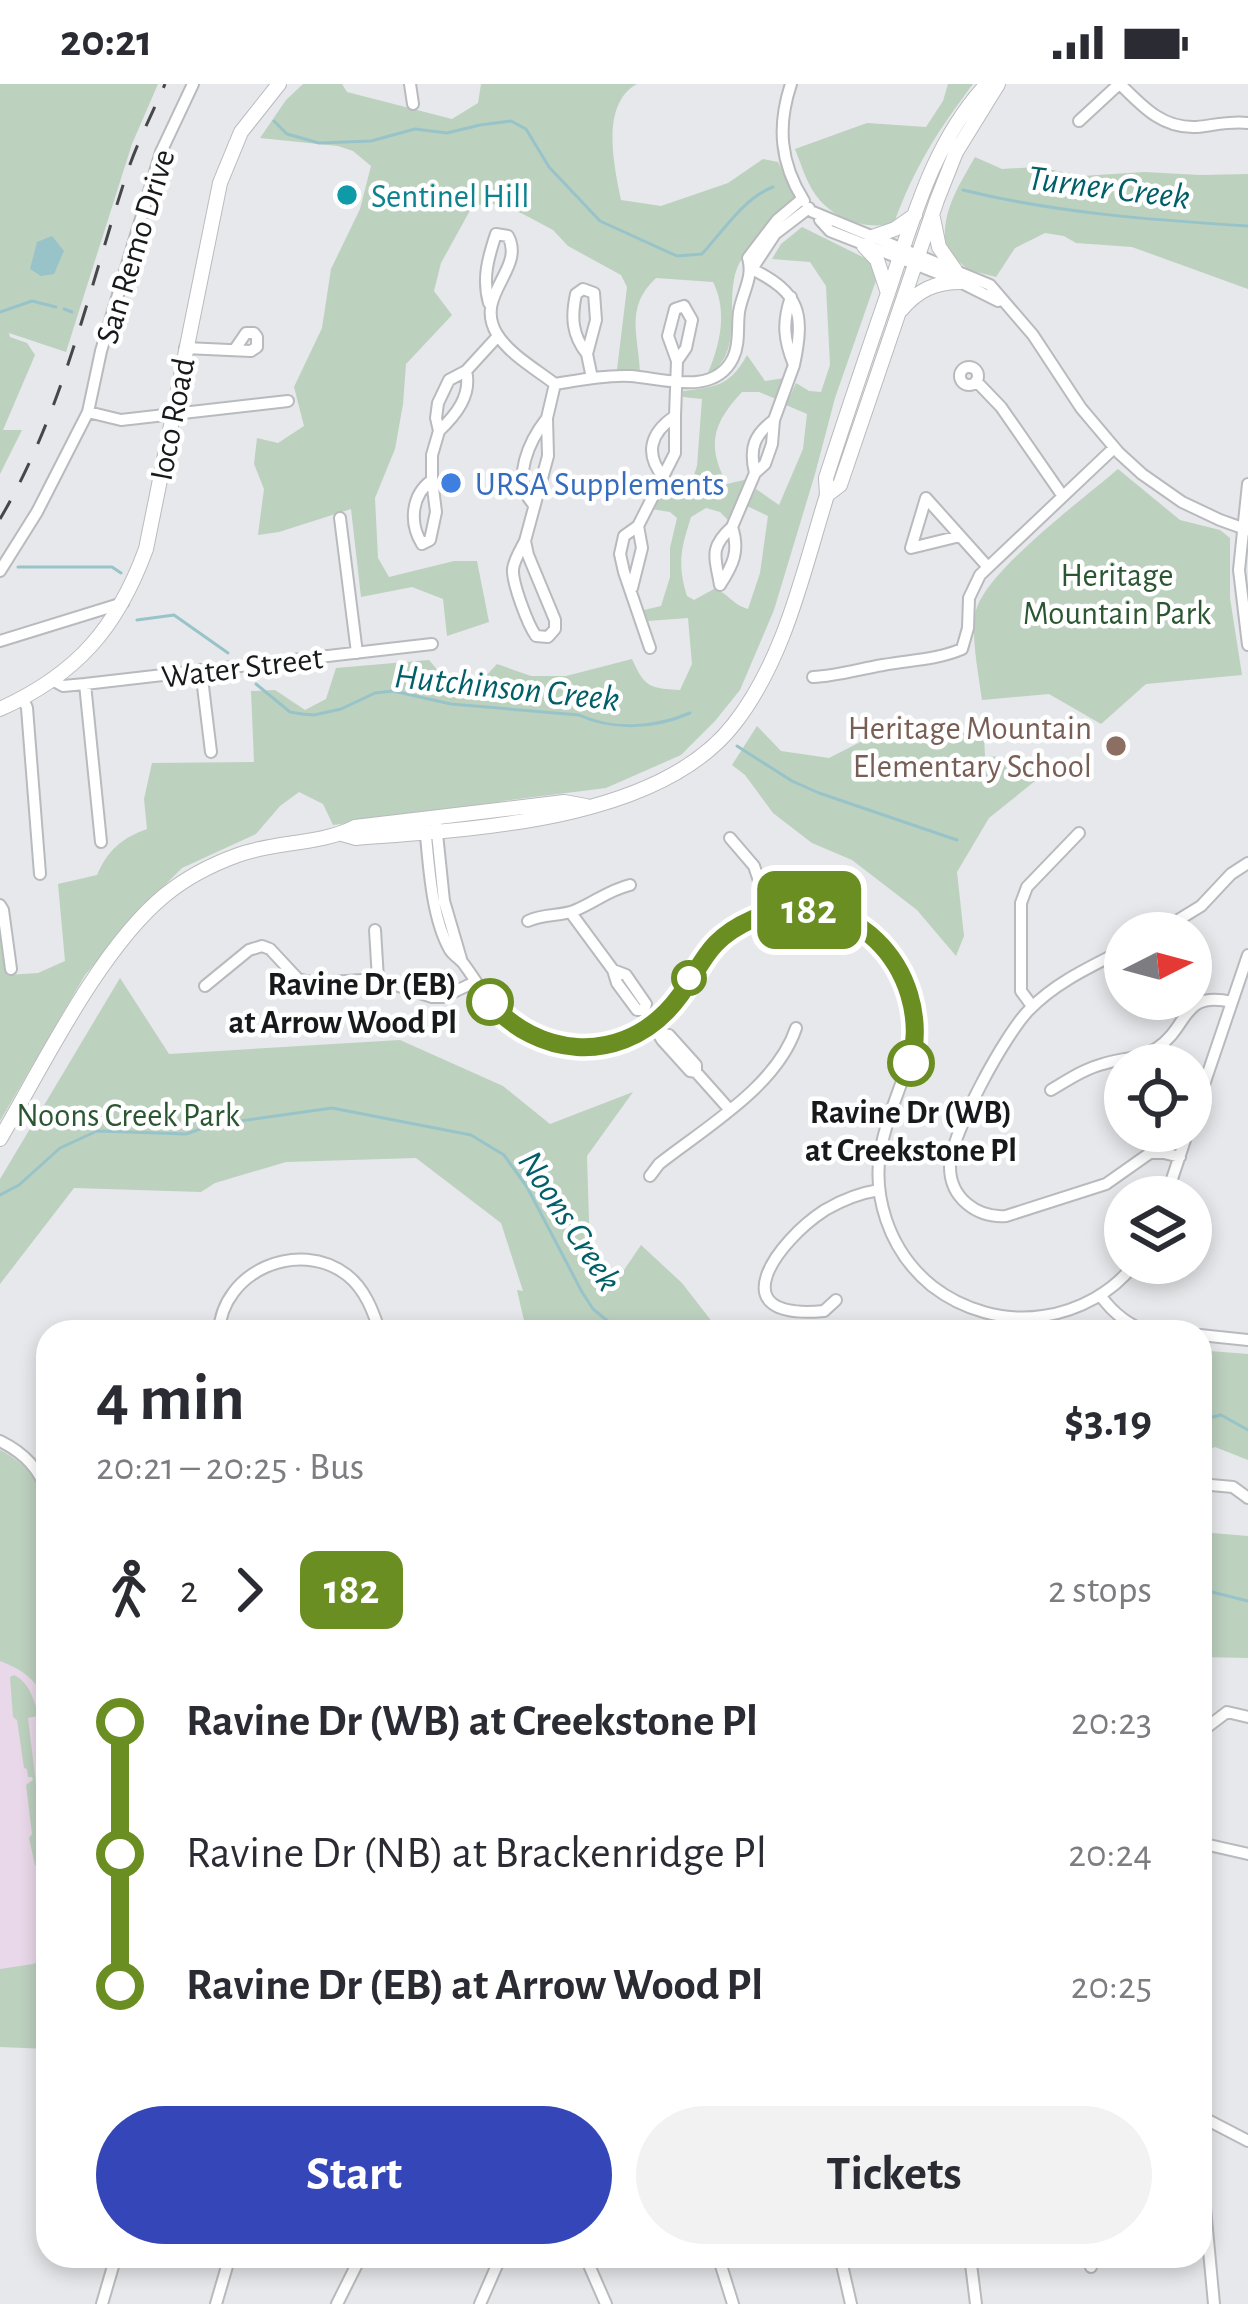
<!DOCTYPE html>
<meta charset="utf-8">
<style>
body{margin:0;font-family:"Alegreya Sans",sans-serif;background:#f2f2f3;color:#2b2b33;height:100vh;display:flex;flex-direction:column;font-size:45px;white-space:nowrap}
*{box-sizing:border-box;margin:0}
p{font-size:39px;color:#7c7c81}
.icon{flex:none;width:66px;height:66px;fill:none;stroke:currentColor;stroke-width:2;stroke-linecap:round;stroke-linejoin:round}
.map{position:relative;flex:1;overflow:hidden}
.sheet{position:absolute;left:36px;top:1236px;width:1176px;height:948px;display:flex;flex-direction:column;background:#fff;border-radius:36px;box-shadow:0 6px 18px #0003}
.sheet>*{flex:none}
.badge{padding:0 24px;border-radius:18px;font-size:42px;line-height:78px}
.needle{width:78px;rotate:84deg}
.fabs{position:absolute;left:1104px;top:828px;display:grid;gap:24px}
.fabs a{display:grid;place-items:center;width:108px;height:108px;border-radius:50%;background:#fff;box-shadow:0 6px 18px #0003;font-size:60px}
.map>.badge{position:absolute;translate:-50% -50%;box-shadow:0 0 0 6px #fff}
.legs{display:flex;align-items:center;gap:18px;height:132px;padding:0 60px;font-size:39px}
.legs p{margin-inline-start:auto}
.summary{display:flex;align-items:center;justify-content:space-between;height:204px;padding:0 60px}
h1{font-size:66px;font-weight:700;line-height:90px}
.button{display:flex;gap:24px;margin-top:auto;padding:24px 60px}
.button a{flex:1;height:138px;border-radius:72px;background:#3546b8;color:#fff;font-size:48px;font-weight:700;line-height:138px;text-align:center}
.button a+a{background:#f2f2f3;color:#2b2b33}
ul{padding:0 60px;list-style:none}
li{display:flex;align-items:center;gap:42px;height:132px;font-size:45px}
li i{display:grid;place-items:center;width:18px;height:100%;margin:0 15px;background:currentColor}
li i::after{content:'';width:30px;height:30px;margin:-15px;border:9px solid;border-radius:50%;background:#fff}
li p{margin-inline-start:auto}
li:first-child i{background:linear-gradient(#0000 50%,currentColor 0)}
li:last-child i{background:linear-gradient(currentColor 50%,#0000 0)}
.status{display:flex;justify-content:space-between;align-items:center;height:84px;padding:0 60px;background:#fff;direction:ltr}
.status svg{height:33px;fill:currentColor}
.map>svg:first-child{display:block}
</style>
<div class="status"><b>20:21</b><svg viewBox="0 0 49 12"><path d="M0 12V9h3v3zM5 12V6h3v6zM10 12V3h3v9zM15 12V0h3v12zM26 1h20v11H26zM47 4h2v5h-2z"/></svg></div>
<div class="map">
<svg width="1248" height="2220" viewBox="0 0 1248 2220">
<rect width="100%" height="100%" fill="#e6e8eb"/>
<path fill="#e9d8e9" d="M0,1366L27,1384L40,1407L48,1482V1921L0,1933Z"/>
<path fill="#bdd1bf" d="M0,0H158L132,60L66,268L9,249L10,253L27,259L35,271L3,346H22L0,390Z
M303,0H342L347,8L452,35L478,19L481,0H637C600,20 614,82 621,116L661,122L728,99L763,75L778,78L795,112C776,133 754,153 740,178C721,212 748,269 707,291C720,261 728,228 713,198L656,194C625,223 638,250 640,288L617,286L627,203L621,191L568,162L553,146L523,130L501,120L473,121L441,179L434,207L452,231L406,280L403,320L395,365L375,414L378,474L389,493L454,477H477L489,538L447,552L443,515L412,503L361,513L351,425L279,448L258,451L264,405L254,380L257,354L278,359L304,342L294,303L322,244L331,185L360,125L371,82L353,67L338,62L260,54L286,16Z
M948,0H973C937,48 915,82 894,139C867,147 832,135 815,110C806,97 801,80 795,65L867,39L926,43L943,17Z
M975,73L1002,85L1038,83L1082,92L1144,88L1200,91L1248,90V205L1132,163L1076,159L1064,152L1045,149L1015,164L996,193L969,186L946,168C940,129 957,105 975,73Z
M802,143L881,182L835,314L815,390L774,526L740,606L715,637L681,671L606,704L503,717L456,727L333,741L323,720L299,708L280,722L256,750L182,784L150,816L85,891L0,1037V846L7,891L38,889L65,877L58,800L97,791C108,766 122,754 147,745L144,715L152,679L254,678L251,607L275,606L305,626L326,615L336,584L429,576L440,589L485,593L497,580L531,592H566L632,575C645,604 650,604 680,606L692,580L688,534L648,537L644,526L661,522L670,493V464L677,434L670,428L651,425L662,403L671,411L687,412L697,382L702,315L683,313V307C716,303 730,302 747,271L765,297L785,294L776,315L759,308H742C713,339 706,361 727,400L748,395L729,437L720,428L706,424L691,433C681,465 677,479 687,512L694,516L714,505C729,509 731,520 748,525L760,489L768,432L747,422L756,405L779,421L803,365L807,330L786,321L796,299L809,307L821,308L830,281L826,202L810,178L772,175L781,160Z
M1118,385L1180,436L1220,446L1230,454V514L1242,591L1146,600L1101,640L1049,610L982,616C979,592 969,545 977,523C992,483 1083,415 1118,385Z
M923,637L953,647L984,652L985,672L1060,677L989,734L957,788L964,852L956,872L917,826L852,776L812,759L773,729L745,691L732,681L757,642L781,667L829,674L880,648Z
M120,894L169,970L400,956L503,1002L550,1040L633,1008L587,1072L590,1170L620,1192L641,1161L682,1199L720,1248H530L525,1241L517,1206L523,1207L501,1139L416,1074L286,1078L215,1099L201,1108L74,1104L0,1200V1095Z
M1210,1267L1248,1270V1376L1215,1363L1200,1369V1308L1206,1304Z
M0,1366C14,1373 26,1382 35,1396C56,1430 48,1573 48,1619C36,1596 24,1586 0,1577Z
M1200,1448L1248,1452V1574L1200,1573Z
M14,1591C29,1598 35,1617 38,1632L28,1634L42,1750H48V1860L38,1854L42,1830L38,1784L35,1781L29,1754L32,1750L26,1701L33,1696L32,1693H28L27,1685L24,1684L17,1636L13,1633L10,1593Z
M48,1874V1965L0,1963V1885L33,1880Z"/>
<path fill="#98c4c9" d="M52,152L64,167L54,190L41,192L30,185L37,158Z"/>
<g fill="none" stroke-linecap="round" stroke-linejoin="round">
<path stroke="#98c4c9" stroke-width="3" d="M274,37L287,50L319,59L371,57L415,45L447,49L480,41L511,37L526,45L549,83L600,137L677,172L702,170C723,147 744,114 773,103
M963,106C1056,129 1153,136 1248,142
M64,225L72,228
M0,228L32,217L56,223
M18,483H112L121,489
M137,536L174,531L228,569
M256,600L290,628L302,630L314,631L341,625L375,609L393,607L451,620L579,631C614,647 655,644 690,629
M737,662L792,697L819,709L957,756
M0,1111L19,1101L60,1064L97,1047L186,1050L212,1041L332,1024L471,1051L504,1071L527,1103L582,1208L593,1225L621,1248
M1200,1336L1221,1331L1248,1346
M1200,1505L1248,1517"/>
<defs>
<path id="minor" d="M410,0L413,20
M791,0C777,42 780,79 804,117
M1120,0C1143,23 1163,45 1197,43C1215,41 1230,37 1248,39
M1079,37L1119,0
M813,128L990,201L1033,251L1081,324L1119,369L1142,390L1182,418L1220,436L1248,446
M820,136L830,147L958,197L998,217
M752,185C800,209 805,229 794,281C784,256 782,239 791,213
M752,185L775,150L809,124
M489,219C482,195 488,174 496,150L508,152C526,185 473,211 497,250C509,270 537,286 555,300C580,296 605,291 630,292C663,294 714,313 733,274C740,260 737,243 739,228C742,209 754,193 748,174L777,136L802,115
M185,264L251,267L257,263V253L254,249H246L235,265
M587,270C572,251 571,233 576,210L583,205L594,209L596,236L587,270L592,294
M960 292a9 9 0 1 1 18 0a9 9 0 1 1-18 0Z
M466,287L498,252
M976,297L1001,323L1062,411
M88,328L121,336L288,317
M675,332L677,277L686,264L692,236L684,222L675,225L668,252L677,277
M547,334L555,300
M774,336L794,281
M432,396L436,428L430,456L422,460C409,439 411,411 432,396V371L439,347L436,334L438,319L449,296L466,287C472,311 456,331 439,347
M1248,400L1239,486L1248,561
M340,434L357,569
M638,442L675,369V332C650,349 644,370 664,394
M732,443L755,389L765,380L772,360L774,336C754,351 749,364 755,389
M732,443C740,467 733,481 720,501C715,472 709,464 732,443Z
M960,452L911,464L926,414L987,482
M525,457C521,465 514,476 513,485C512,499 528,541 536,552L548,553L555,545V536L528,471L525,457L548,372L547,334C529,357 511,395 533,420
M0,487L37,428L88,328L101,267L161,68L193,0
M632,504L642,464L638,442L624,452L620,470L624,488L650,564
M0,557L123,519
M201,586L211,668
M813,593C837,592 859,585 883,581C910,576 936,576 962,565L968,544L969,514L980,491L1114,364
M54,597L63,602L85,600L432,560
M85,600L101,758
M23,614L27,624L40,790
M436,740L444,817L461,875
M425,742C429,779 431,833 450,866C453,871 459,874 463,879C476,896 485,914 500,930C541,970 604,973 650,942C682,921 690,882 717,857C765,812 846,817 888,867C945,936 899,987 883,1055C869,1109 889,1167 932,1202C963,1226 1004,1238 1043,1232C1078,1227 1114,1208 1135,1179
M730,754L754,782L770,829
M0,821L3,826L11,885
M571,829L613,886L617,899L637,926H644
M528,837C545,829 560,833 576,826C595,818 609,806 630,801
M375,846L378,895
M1157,849L1201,822L1231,790L1248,779
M1125,865C1092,882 1056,898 1030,925C1006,948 950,1051 950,1083C950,1114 977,1134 1006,1132L1106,1100L1150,1069H1164L1180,1073
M613,886L626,891L646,920L644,926L662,956L690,987L696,988L729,1025
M205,902L249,866L262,862L270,865L298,895L315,899L378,895L432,913H443L475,898
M1032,922L1021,907V819L1027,803L1079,749
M659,949L669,951L696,981V988
M1051,1006C1068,996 1084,985 1103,980C1121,974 1141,975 1157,964C1190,942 1181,906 1232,918
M1191,1039L1248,871
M650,1092L659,1080C706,1043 777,1002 796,944
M1166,1113L1188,1047
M1100,1211C1113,1229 1128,1242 1150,1248
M836,1216L824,1227C718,1237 777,1157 825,1126C842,1116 860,1109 879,1106
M219,1248C222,1187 299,1154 347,1191C365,1205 373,1227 380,1248
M1200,1251L1248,1256
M0,1357C24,1369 40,1385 48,1411
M1200,1400L1233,1403L1248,1414
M1200,1654L1206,1644L1227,1628L1248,1633
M1200,1759L1248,1770
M1200,2032L1248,2057
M1200,2071L1214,2220
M585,2172L606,2220
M718,2172L733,2220
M840,2172L851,2220
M970,2172L976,2220
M1090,2172L1091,2183
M102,2220L116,2172
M216,2220L230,2172
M337,2220L361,2172
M480,2220L501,2172"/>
<path id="major" d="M933,134L939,163L955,186
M872,153L895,145L915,131
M864,162L877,176L888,209
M901,226C918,206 935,198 961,198
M827,411L840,401L937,116L956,68L998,0
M0,625C77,590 117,544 146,465L220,99L241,48L279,0
M342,750L356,754C471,745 658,738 734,640C785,575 803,488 827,411L826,394C846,332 867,270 888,209C913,135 933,58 987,0
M0,1055C43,981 100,864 165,811C186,794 213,780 238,771C276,757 320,761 355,743L564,718L586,722"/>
</defs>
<use href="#minor" stroke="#b8babd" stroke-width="14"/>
<use href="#major" stroke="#b8babd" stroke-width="16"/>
<use href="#minor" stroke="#fff" stroke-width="10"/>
<use href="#major" stroke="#fff" stroke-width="14"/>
<path stroke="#464748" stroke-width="3" stroke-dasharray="21 21" stroke-linecap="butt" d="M0,435C64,326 89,204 128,86C138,57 153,28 165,0"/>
</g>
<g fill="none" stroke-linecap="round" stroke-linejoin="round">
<defs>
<path id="line-1" d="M490,918C537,973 616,980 667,927C703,890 698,859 753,835C847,794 934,884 911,979"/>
</defs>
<use href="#line-1" stroke="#fff" stroke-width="27"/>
<use href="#line-1" stroke="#6b8e23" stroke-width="18"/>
</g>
<circle fill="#0f9aa8" stroke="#fff" stroke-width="4.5" cx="347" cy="111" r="12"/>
<circle fill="#3f7fe0" stroke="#fff" stroke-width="4.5" cx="451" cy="399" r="12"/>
<circle fill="#8d6e63" stroke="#fff" stroke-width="4.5" cx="1116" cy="662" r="12"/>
<g fill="#fff" stroke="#6b8e23" stroke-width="6">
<circle cx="689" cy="894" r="15"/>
<circle cx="490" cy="918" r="21"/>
<circle cx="911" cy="979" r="21"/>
</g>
<g text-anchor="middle" stroke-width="9" stroke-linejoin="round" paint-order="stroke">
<g font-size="33" fill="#0d838f" stroke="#fff" text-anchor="start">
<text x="371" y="123">Sentinel Hill</text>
</g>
<g font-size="33" fill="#18191a" stroke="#fff">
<text transform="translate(134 162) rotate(-73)" y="12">San Remo Drive</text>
<text transform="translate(171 335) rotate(-79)" y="12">Ioco Road</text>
<text transform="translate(242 582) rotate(-7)" y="12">Water Street</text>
</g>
<g font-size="33" fill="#366cbe" stroke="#fff" text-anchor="start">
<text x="475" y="411">URSA Supplements</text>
</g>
<g font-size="33" fill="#2b5632" stroke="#fff">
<text x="1117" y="502">Heritage<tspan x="1117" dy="38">Mountain Park</tspan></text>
<text x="128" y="1042">Noons Creek Park</text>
</g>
<g font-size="33" fill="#785e54" stroke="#fff" text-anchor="end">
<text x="1092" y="655">Heritage Mountain<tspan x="1092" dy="38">Elementary School</tspan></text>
</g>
<g font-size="33" font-weight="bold" fill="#18191a" stroke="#fff" text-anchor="end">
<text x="457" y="911">Ravine Dr (EB)<tspan x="457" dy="38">at Arrow Wood Pl</tspan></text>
<text x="911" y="1039" text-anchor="middle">Ravine Dr (WB)<tspan x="911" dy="38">at Creekstone Pl</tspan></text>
</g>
<g font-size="36" font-style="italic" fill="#005f68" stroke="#fff">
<text transform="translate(1109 102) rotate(7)" y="13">Turner Creek</text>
<text transform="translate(507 602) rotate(6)" y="13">Hutchinson Creek</text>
<text transform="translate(571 1136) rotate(57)" y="13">Noons Creek</text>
</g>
</g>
</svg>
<div class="fabs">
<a><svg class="needle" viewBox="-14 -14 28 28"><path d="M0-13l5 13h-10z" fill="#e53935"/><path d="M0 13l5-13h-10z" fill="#7c7c81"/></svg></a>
<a><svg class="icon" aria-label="locate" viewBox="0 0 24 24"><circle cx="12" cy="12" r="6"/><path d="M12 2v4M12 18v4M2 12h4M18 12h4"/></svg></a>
<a><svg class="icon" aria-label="layers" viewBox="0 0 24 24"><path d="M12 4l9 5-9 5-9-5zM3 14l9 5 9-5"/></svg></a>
</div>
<b class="badge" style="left:809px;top:826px;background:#6b8e23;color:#fff">182</b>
<section class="sheet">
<div class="summary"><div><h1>4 min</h1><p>20:21 – 20:25 · Bus</p></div><b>$3.19</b></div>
<div class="legs"><svg class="icon" aria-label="walk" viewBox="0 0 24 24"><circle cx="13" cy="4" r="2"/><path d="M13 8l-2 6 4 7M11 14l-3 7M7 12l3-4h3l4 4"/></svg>2<svg class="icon" aria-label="forward" viewBox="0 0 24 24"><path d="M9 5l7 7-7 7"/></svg><b class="badge" style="background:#6b8e23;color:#fff">182</b><p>2 stops</p></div>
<ul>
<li><i style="color:#6b8e23"></i><b>Ravine Dr (WB) at Creekstone Pl</b><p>20:23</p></li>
<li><i style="color:#6b8e23"></i><span>Ravine Dr (NB) at Brackenridge Pl</span><p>20:24</p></li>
<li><i style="color:#6b8e23"></i><b>Ravine Dr (EB) at Arrow Wood Pl</b><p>20:25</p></li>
</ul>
<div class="button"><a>Start</a><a>Tickets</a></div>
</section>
</div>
